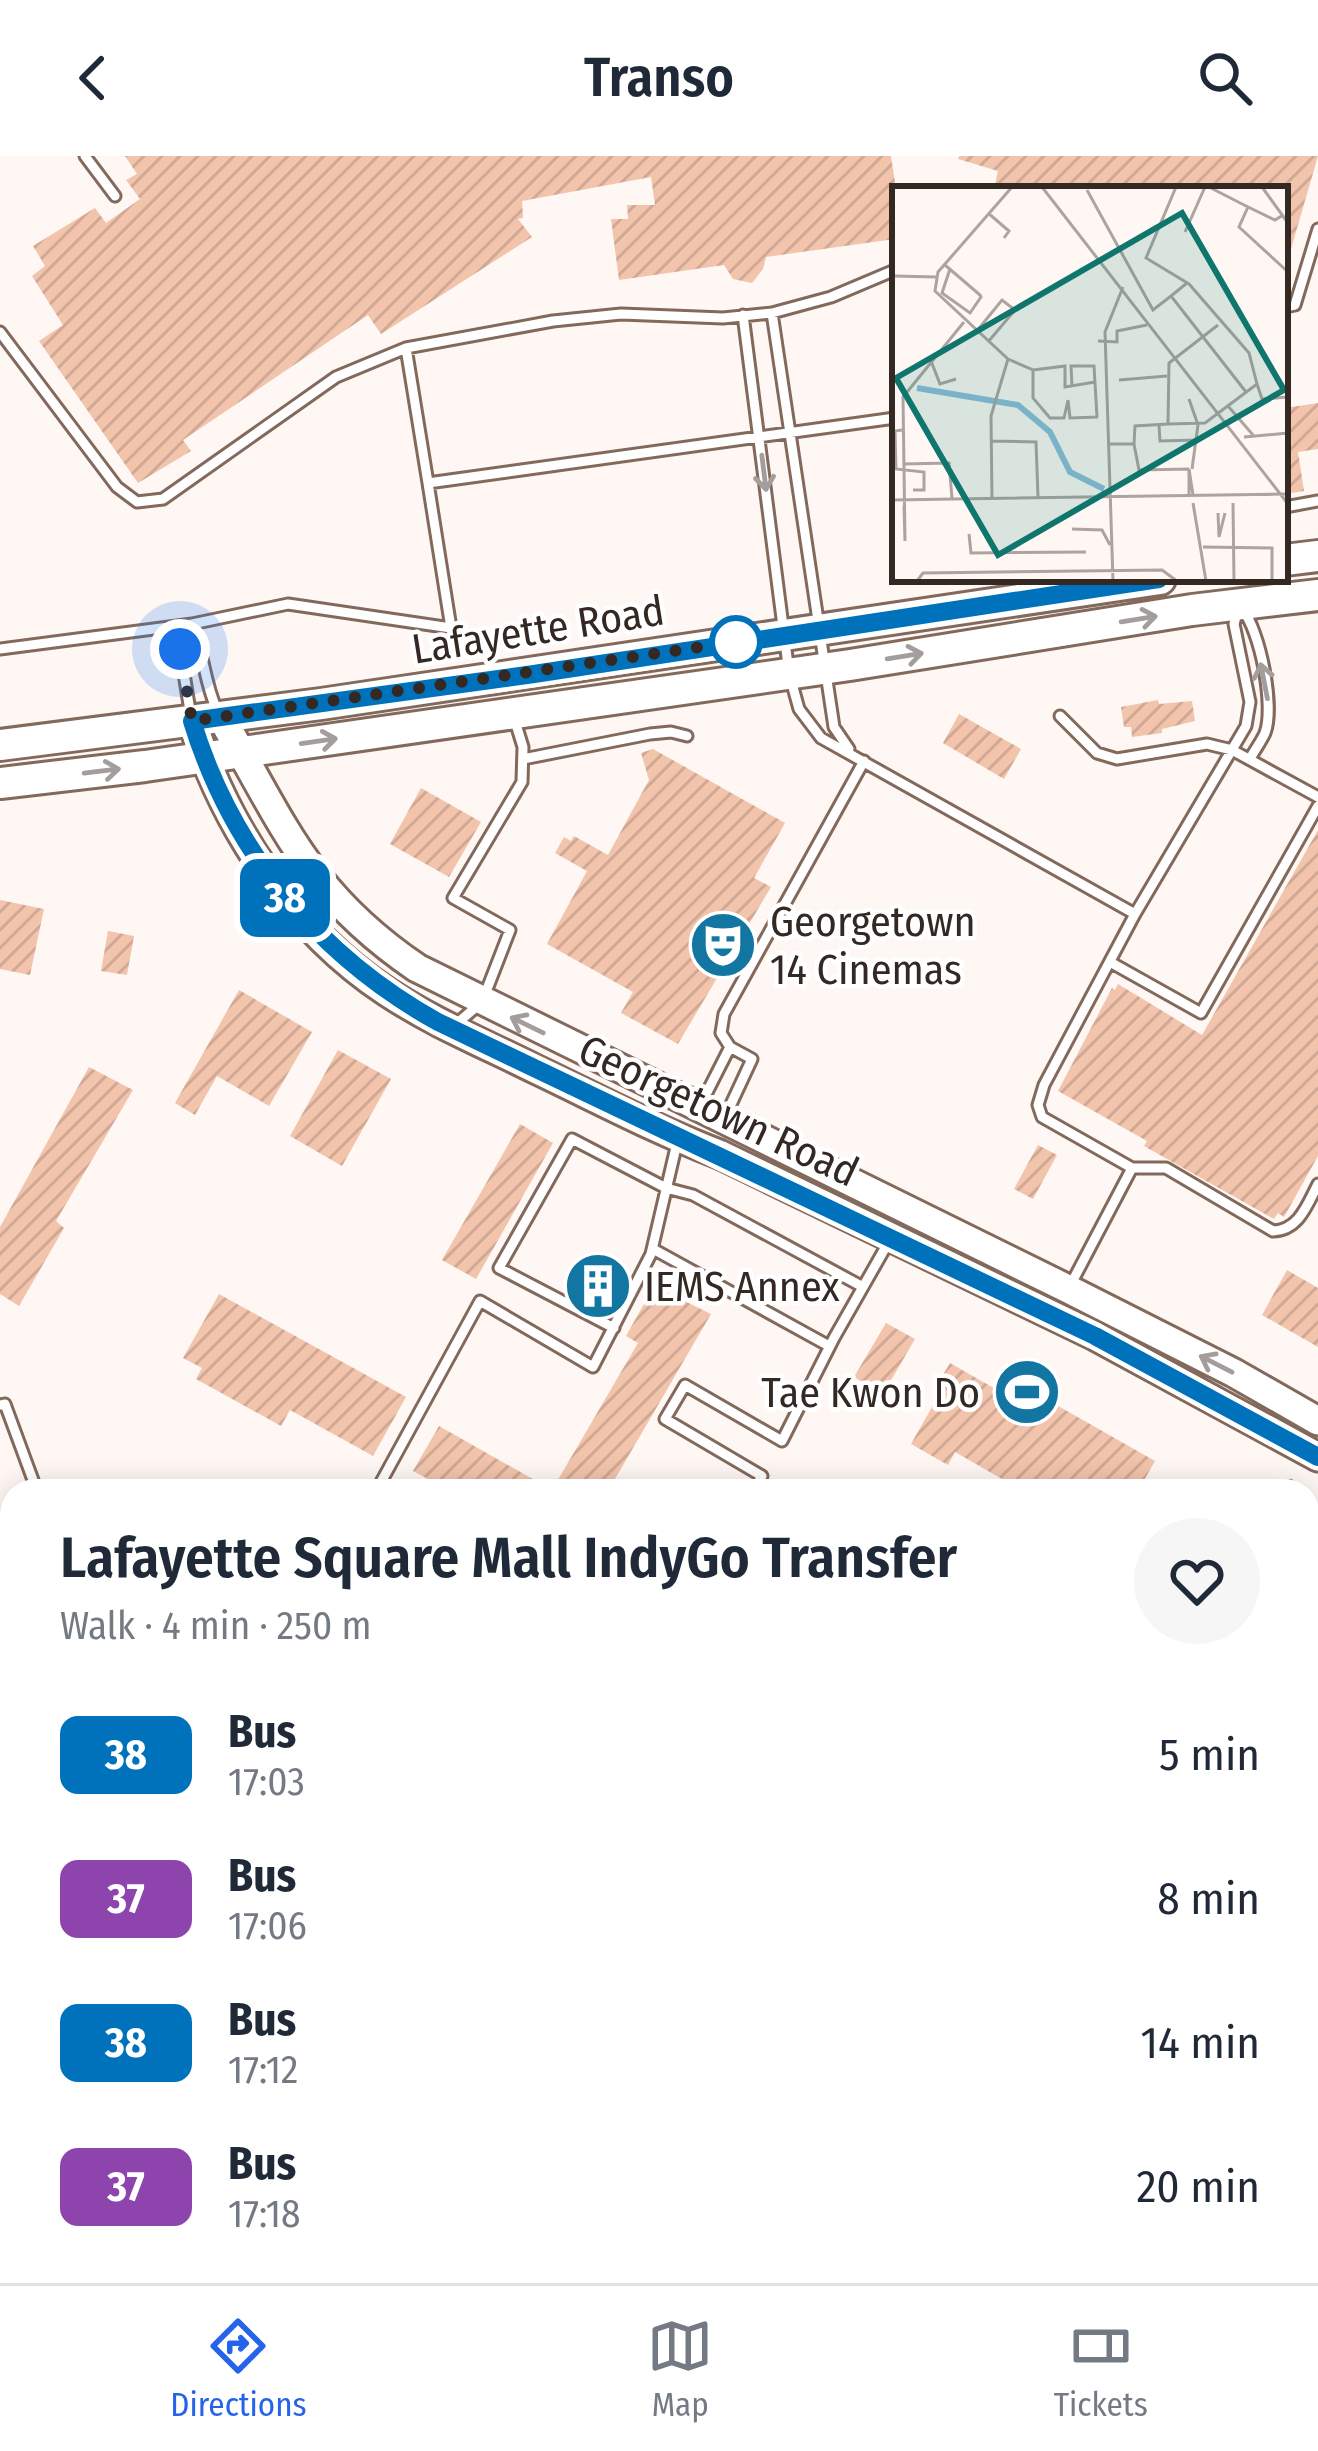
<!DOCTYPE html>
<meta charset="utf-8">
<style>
body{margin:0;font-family:"Fira Sans Condensed",sans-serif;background:#f6f6f7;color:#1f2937;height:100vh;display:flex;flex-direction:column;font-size:45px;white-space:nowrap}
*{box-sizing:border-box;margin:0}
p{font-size:39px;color:#747a83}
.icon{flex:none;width:66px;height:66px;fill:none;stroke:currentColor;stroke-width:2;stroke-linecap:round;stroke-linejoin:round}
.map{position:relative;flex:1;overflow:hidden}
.sheet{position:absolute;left:0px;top:1323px;width:1320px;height:804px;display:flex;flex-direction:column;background:#fff;border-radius:36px 36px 0 0;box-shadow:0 6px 30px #0003}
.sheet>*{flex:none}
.badge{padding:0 24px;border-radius:18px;font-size:42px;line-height:78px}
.you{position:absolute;width:60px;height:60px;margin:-30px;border:9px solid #fff;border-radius:50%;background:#1a73e8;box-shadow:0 0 0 18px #1a73e833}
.map>.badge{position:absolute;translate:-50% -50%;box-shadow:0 0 0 6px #fff}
.round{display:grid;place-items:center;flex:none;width:126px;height:126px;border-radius:63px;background:#f6f6f7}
.overview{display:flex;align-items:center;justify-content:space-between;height:204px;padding:0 60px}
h1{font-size:57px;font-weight:600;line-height:90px}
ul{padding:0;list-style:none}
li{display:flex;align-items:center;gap:36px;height:144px;padding:0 60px}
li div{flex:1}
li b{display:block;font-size:45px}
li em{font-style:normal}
li .badge{min-width:132px;font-weight:700;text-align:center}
header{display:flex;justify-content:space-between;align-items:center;height:156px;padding:0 60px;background:#fff;font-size:54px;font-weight:600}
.tab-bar{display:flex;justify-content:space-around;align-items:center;height:168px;border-top:3px solid #e0e1e3;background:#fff;font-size:33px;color:#747a83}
.tab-bar a{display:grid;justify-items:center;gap:6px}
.tab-bar .current{color:#2563eb}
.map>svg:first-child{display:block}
</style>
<header><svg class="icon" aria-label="back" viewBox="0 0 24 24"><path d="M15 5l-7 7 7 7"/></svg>Transo<svg class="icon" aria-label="search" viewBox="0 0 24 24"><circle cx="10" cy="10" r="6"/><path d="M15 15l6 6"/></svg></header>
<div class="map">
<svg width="1318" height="2127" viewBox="0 0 1318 2127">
<defs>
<pattern id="building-hatch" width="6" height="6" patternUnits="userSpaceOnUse" patternTransform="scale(3)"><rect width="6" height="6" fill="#f2c4ac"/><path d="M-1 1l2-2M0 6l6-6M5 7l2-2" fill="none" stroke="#d0a894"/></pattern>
</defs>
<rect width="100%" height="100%" fill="#fef7f4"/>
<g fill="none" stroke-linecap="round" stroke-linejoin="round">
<path stroke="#7390a1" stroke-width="4.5" d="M1264,1335L1291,1325
M0,2102L12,2100"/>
</g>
<path fill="url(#building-hatch)" d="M125,0H891L896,33L895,83L766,101L763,113L752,127L733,123L724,109L619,124L611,63H628L627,49H655L651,21L522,45L523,62L518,63L532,81L381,178L368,159L183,284L191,295L138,327L39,185L63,169L32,120L45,110L33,90L95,52L106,67L140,43L126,24L137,18Z
M959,0H1318L1289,100L1285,99V33H994L998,15L958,3Z
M1318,247V293L1298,296L1304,335L1285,338V252Z
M1158,544L1159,548L1192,545L1195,565L1162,573V577L1132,581L1131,571H1124L1121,551Z
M959,558L1021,593L1004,623L943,587Z
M653,593L785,667L754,722L771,731L678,888L621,857L633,836L547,788L587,715L555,697L564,681L571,685L574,680L608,699L649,624L641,597Z
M421,632L481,666L449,721L390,688Z
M1318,674V1000L1284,1061L1278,1057L1274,1063L1144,990L1147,985L1058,935L1112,832L1115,834L1118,828L1202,879Z
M0,744L44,753L30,819L0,813Z
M108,775L134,780L127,819L101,815Z
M239,834L312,876L269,950L217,920L195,959L175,947Z
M338,894L391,923L342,1010L290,980Z
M89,911L133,934L56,1065L64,1072L19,1150L0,1138V1071Z
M520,968L553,987L476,1123L442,1104Z
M1038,989L1057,999L1033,1043L1014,1033Z
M587,1109L621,1129L609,1151L575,1131Z
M1287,1114L1318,1132V1191L1262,1159Z
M654,1130L711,1158L608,1335H450L413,1315L439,1270L552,1334L638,1187L626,1180Z
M219,1138L406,1241L373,1300L290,1254L281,1270L196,1223L202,1212L183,1202Z
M886,1167L915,1183L883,1238L854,1221Z
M950,1207L999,1235L1007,1221L1155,1305L1138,1335H1023L955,1296L948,1309L911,1288L940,1237L937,1229Z"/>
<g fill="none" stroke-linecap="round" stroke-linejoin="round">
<defs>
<path id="lane" d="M85,0L115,40
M1285,151L1295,149L1318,73
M772,157L834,571L849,593
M743,159L789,517L799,553L821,582L1135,758L1246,570L1250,546L1234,468L1237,457
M0,176L117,331L137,346L163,343L336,221L406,192L553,165L621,158L723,162L772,157L831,141L895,114
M406,192L428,327L895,262
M1285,351L1318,345
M1242,453C1260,474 1275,550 1265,577C1261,586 1254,595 1250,603
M192,468C204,497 204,526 217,554
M0,493L192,468L288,448L451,472L428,327
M1060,560L1097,597L1117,603L1207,588L1232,594L1318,641
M191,561L180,493L192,468
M523,603L650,578L671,576L687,580
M1110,806L1201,857L1318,650
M455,869L482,846L510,774L453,742L522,626L523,591L514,562
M730,891L721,877L724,858L864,605
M701,948L730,891L752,903L726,959
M1132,1012H1166L1273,1075C1299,1074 1307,1049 1318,1028
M653,1093L829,1190
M1071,1128L1132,1012L1042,961L1038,949L1044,929L1135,758
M614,1172L499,1112L572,983L666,1032L693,1039L863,1131
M0,1249L5,1248L37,1335
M392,1335L380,1328L480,1145L593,1211L651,1098L677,987
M753,1335L762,1320L665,1263L685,1229L782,1285L834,1182L888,1087
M0,1443L12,1438
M1308,2112L1318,2094
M679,2115L701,2127
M625,2127L635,2115"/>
<path id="street" d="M0,1534L12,1530
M0,1828L12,1860
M107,2115L115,2127"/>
<path id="secondary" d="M221,561C284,669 308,738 417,812L1068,1133L1234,1217L1318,1265
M192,565C225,671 293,774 387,836C434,867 485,888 535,913C596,942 656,974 719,998L1095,1180L1318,1301"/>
<path id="primary" d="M1285,404L1318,400
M0,589L321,548L1160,423
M0,627L145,610L850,509L1192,454L1318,439
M1308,1410L1318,1392
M1308,1498L1318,1480
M906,2127L913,2115
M955,2127L962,2115"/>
</defs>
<use href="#lane" stroke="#83695b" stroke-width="15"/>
<use href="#street" stroke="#83695b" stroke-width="24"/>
<use href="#secondary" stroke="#83695b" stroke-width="33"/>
<use href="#primary" stroke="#83695b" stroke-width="36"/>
<use href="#lane" stroke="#fff" stroke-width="9"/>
<use href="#street" stroke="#fff" stroke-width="18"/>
<use href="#secondary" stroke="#fff" stroke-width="27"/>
<use href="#primary" stroke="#fff" stroke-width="30"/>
</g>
<defs><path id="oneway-shaft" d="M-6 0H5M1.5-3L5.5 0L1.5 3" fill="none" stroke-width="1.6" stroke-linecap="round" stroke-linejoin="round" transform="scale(3)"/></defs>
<g stroke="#a39e9c">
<use href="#oneway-shaft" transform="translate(764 317) rotate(83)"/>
<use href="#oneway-shaft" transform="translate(1139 463) rotate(-9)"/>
<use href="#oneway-shaft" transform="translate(905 500) rotate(-9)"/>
<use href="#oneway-shaft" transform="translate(1264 525) rotate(-101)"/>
<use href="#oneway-shaft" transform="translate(319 585) rotate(-8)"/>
<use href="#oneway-shaft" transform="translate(102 615) rotate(-7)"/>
<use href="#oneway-shaft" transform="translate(527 869) rotate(-154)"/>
<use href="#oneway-shaft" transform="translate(1216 1208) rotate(-153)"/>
</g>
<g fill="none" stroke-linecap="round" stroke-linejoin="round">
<defs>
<path id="line" d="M1159,423L534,518L192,565C232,696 319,800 438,866L1095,1180L1318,1301"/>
</defs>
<use href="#line" stroke="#fff" stroke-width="27"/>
<use href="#line" stroke="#0072bc" stroke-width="18"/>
<path stroke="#332822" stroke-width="12" stroke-dasharray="0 21.6" d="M180,493L192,565L742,485L736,486"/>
</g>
<defs>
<symbol id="theatre-disc" viewBox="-11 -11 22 22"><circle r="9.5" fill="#1376a2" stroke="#fff"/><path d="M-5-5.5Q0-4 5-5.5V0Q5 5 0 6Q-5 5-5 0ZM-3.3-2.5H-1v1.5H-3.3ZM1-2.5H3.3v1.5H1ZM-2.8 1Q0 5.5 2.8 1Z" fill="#fff"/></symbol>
<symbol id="building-disc" viewBox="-11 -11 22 22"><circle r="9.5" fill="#1376a2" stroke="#fff"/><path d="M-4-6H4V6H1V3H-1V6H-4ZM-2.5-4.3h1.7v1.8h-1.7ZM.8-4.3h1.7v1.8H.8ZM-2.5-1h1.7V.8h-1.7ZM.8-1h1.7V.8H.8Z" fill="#fff"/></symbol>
<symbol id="stadium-disc" viewBox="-11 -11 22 22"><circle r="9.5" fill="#1376a2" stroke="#fff"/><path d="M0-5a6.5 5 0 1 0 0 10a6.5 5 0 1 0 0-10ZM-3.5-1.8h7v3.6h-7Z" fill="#fff"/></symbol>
</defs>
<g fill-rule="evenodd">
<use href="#theatre-disc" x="685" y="751" width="76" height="76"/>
<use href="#building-disc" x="560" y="1092" width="76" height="76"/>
<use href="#stadium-disc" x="989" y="1198" width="76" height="76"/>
</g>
<circle fill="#fff" stroke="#0072bc" stroke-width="6" cx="736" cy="486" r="24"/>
<g text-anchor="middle" stroke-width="9" stroke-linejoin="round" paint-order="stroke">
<g font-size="42" fill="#332822" stroke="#fff">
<text transform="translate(538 473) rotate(-9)" y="15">Lafayette Road</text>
<text transform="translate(719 954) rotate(25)" y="15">Georgetown Road</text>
</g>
<g font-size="42" fill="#332822" stroke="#fff" text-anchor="start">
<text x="770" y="780">Georgetown<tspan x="770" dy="48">14 Cinemas</tspan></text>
<text x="644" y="1145">IEMS Annex</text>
<text x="980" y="1251" text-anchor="end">Tae Kwon Do</text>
</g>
</g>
<g transform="translate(892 30)">
<rect width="396" height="396" fill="#fef7f4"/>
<path fill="none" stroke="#8ebcd7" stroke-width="6" d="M25,202L126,219L158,246L178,286L212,303"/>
<path fill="none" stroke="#ada4a0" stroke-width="3" d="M120,1L46,86L43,105L116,173L141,184V212L158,232H172L176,214M150,1L396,318M284,1L254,72L297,98L357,167L365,198M317,1L356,21M370,1L396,37M195,4L261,124L279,110M96,27L117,45L112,52M391,29L383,34L356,21L347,41L396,86M293,46L313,1M53,79L88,109L89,111L78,127L50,107L58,83M2,90L44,91M295,97L279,110L354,206M326,139L277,177L276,238L313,237L365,198L370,213L396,211M84,146L110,114L123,124L96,156M206,155L225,156V145L255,139M39,175L48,198L64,193M141,184L173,180V201L203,196M227,194L275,190M180,200L179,180H202L205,231M297,213L306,239L300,283M176,214L178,232L206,231M336,220L361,249M267,239L268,255L306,254M10,244L3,245L4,283L32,286V304H21M352,251L396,247M99,255L144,256L146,311M216,258H242L243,240L276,238M242,258L247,284L297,283M11,278L57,277L60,312M297,311V283L301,309M100,313L99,230L116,173M0,314L395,308M301,317L314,395M341,317L342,395M12,320L13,355L11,211L72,136M326,327L327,351L333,327M180,343L210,344L218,359M77,348L79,367L194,366M311,361L380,362V395M25,395L31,387L270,384L285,395M221,395L213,146L231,101"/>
<path fill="#0f766e" fill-opacity="0.15" stroke="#0f766e" stroke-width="6" d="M290,27L392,204L106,369L4,192Z"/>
<rect width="396" height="396" fill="none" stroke="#332822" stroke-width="6"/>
</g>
</svg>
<div class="you" style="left:180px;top:493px"></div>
<b class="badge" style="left:285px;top:742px;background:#0072bc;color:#fff">38</b>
<section class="sheet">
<div class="overview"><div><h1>Lafayette Square Mall IndyGo Transfer</h1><p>Walk · 4 min · 250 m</p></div><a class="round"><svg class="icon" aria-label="heart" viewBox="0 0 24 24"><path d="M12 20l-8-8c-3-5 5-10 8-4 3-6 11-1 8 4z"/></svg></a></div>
<ul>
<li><span class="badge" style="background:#0072bc;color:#fff">38</span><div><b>Bus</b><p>17:03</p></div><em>5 min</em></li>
<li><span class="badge" style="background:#8e44ad;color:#fff">37</span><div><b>Bus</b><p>17:06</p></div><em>8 min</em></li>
<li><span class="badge" style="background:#0072bc;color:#fff">38</span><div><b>Bus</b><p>17:12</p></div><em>14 min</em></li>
<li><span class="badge" style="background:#8e44ad;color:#fff">37</span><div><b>Bus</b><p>17:18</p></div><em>20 min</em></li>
</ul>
</section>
</div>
<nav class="tab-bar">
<a class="current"><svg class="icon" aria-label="directions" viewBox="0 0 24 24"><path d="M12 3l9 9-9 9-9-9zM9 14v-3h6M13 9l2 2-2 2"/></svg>Directions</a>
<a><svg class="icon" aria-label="map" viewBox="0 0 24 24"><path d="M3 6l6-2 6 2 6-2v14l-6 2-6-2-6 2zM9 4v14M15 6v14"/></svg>Map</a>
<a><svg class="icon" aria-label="tickets" viewBox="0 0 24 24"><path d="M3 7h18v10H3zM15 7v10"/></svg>Tickets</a>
</nav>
